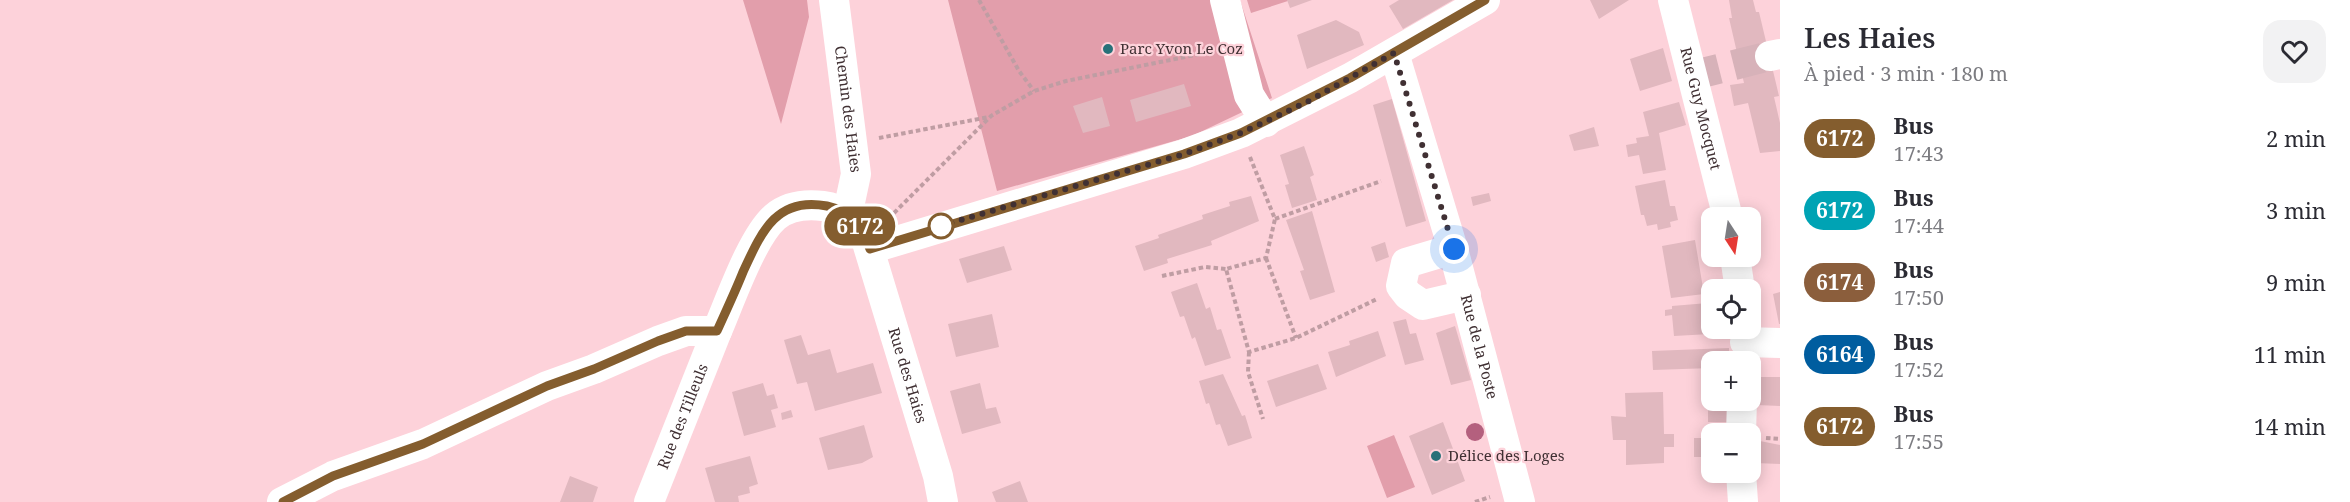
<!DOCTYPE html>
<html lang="fr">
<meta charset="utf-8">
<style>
body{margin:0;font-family:"Noto Serif",serif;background:#f2f2f3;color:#2b2b33;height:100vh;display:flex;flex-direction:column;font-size:22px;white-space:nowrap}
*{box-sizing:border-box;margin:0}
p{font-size:20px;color:#7c7c81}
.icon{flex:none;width:33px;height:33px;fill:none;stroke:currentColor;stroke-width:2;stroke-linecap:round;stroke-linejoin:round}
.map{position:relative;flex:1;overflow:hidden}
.details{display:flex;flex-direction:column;background:#fff;width:570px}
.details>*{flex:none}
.badge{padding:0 12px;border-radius:20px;font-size:21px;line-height:39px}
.needle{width:39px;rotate:168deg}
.controls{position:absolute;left:1701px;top:207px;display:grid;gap:12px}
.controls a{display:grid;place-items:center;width:60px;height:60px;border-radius:12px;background:#fff;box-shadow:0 3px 15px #0003;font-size:30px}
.you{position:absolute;width:30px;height:30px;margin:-15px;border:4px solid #fff;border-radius:50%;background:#1a73e8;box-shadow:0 0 0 9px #1a73e833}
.map>.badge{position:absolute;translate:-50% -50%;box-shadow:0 0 0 3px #fff}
.round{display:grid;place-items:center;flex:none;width:63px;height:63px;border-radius:18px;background:#f2f2f3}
.headline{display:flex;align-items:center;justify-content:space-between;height:102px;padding:0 24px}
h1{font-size:28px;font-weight:600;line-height:45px}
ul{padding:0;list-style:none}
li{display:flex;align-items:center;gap:18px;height:72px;padding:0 24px}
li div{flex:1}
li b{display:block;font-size:22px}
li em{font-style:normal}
li .badge{min-width:66px;font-weight:700;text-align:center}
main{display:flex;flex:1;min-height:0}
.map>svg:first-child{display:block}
</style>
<main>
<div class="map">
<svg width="1780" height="502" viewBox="0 0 1780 502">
<rect width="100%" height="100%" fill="#fdd2da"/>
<path fill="#e29eab" d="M743,0H807L809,17L781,124Z
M948,0H1240L1272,98L1192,136L997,191Z
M1247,0H1291L1251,13Z
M1394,435L1415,487L1387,498L1367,446Z"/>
<path fill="#e1b8bf" d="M1287,0H1312L1290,8Z
M1453,0L1403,29L1389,6L1399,0Z
M1590,0H1629L1599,19Z
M1729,0H1753L1756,12H1759L1779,96L1774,97L1780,123V151L1760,153L1748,103L1734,106L1730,85L1744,83L1729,18H1732Z
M1336,20L1359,32L1364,45L1307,69L1297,35Z
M1663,48L1672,81L1640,91L1630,59Z
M1184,84L1191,106L1136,122L1130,100Z
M1102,97L1110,126L1083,133L1073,106Z
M1392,99L1426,221L1406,227L1373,105Z
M1679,102L1686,125L1659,133L1666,170L1643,174L1639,155L1628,157L1626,145L1637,143L1636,138L1649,136L1643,112Z
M1594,127L1599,146L1574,151L1569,135Z
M1304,146L1314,175L1310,177L1317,200L1292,208L1285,185L1289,184L1280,155Z
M1665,180L1670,206H1675L1678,220L1670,222L1671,227L1658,230L1657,224L1647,226L1644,215H1641L1635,186Z
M1489,193L1491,201L1473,206L1471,197Z
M1251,196L1259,221L1211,241L1212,245L1167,259L1168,263L1144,271L1135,246L1159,238L1158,235L1203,219L1202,215L1230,206L1229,202Z
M1312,211L1335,292L1310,300L1300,271L1304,270L1286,220Z
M1695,240L1704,294L1671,298L1662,246Z
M1385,242L1389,257L1376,262L1371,247Z
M1004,246L1012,270L967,283L959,259Z
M1197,283L1206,309L1210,307L1217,330L1221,329L1231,358L1205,366L1195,337L1192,339L1184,316L1180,317L1171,292Z
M1780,292V324H1779L1773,294Z
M1708,303L1710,334L1674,336L1672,315L1665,316V310L1672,309V306Z
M992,314L999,347L956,357L948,324Z
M1406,319L1410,334L1416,333L1424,360L1405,365L1393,322Z
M1455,326L1471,380L1451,385L1436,333Z
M1378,331L1386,356L1336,377L1328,352L1350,345L1349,341Z
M801,335L808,355L830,349L837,373L873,363L882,393L815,411L807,382L797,384L784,340Z
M1729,348V362H1712V368L1653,370L1652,351Z
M1318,364L1327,389L1276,407L1267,381Z
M1223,374L1242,416L1245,415L1252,438L1228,446L1220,424L1216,425L1209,403L1206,404L1199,381Z
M1758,377H1780V406L1757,405Z
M763,383L767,396L774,394L778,408L771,410L776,427L744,436L732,392Z
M980,383L986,409L996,407L1001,423L962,434L950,391Z
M1663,392L1664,434H1674V447H1664V463L1626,465V440H1613L1611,416L1626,417L1625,393Z
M1708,405H1729V422H1708Z
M791,410L793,417L782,420L781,413Z
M1443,422L1465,481L1432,495L1409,436Z
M864,425L873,457L862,463L828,470L819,438Z
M1694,438H1709L1710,457H1694Z
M1755,440L1780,445V464L1755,463Z
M750,456L758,484L749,487L750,493L738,496L739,502H715L705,468Z
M570,476L598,487L593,502H560Z
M1020,481L1028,502H996L992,492Z"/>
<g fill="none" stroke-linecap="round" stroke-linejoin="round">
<path stroke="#d7b2b9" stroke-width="30" stroke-dasharray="30 15" stroke-linecap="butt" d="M1690,76L1770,56"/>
<path stroke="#bf9da3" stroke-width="4" stroke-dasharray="4.5 3" stroke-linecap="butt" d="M979,0L1019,71L1034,91
M879,138L989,117
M1250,157L1275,219L1266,258L1226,269L1249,352L1296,338L1377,299
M894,213L991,116L1034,91L1066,81L1210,52
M1275,219L1381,181
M1266,258L1296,338
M1162,276L1205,267L1226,269
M1249,352L1248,372L1263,419
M1766,438L1780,439
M1475,502L1490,497"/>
<g stroke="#fff" stroke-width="30">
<path id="s1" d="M834,0L856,174L847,216"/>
<path d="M1225,0L1249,95L1266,122"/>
<path id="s2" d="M1673,0L1728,218"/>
<path id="s3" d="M1394,53L1453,249L1520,502"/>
<path d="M1770,56L1780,54"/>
<path d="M870,249L1184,154L1241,133L1350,78L1485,0"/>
<path d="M1453,249L1406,263L1401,286L1408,295L1423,305L1466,295"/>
<path d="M1735,256L1740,290"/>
<path d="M1745,342L1780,343"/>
<path d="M1741,434L1742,400"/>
<path d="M1741,472L1743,502"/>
<path id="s4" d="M282,502L333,476L423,444L547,386L594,369L658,341L686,331H717C730,301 752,237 775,217C789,205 806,204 823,206C841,208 857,220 865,236L938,476L943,502"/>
<path id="s5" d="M649,502L717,331"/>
</g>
</g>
<circle fill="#b4607e" cx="1475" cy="432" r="9"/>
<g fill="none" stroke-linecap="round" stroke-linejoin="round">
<defs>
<path id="line" d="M283,502L333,476L423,444L547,386L594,369L658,341L686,331H717C726,311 735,292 743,272C761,233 776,196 827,206C850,211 863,228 870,249L1184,154L1241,133L1350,78L1485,0"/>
</defs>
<use href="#line" stroke="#fff" stroke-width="14"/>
<use href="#line" stroke="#845d2e" stroke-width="9"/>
<path stroke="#403033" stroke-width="6" stroke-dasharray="0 10.8" d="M941,226L1184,154L1241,133L1307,102L1394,53L1454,249"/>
</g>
<g fill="#287179" stroke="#fdd2da" stroke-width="2">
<circle cx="1108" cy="49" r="6"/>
<circle cx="1436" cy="456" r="6"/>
</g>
<circle fill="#fff" stroke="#845d2e" stroke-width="3" cx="941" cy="226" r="12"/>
<g text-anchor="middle" stroke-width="4.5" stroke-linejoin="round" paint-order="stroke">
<g font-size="15" fill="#403033" stroke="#fdd2da" text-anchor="start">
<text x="1120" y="54">Parc Yvon Le Coz</text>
<text x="1448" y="461">Délice des Loges</text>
</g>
<g font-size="15" fill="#403033" stroke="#fdd2da">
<text dy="5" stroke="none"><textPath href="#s1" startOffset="110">Chemin des Haies</textPath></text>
<text dy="5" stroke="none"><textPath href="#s2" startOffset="112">Rue Guy Mocquet</textPath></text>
<text dy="5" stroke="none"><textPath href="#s3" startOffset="306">Rue de la Poste</textPath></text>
<text dy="5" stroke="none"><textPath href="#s4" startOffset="849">Rue des Haies</textPath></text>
<text dy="5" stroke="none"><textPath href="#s5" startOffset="92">Rue des Tilleuls</textPath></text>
</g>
</g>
</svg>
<div class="controls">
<a><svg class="needle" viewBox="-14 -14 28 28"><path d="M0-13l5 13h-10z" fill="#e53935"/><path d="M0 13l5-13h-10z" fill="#7c7c81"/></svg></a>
<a><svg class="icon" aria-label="locate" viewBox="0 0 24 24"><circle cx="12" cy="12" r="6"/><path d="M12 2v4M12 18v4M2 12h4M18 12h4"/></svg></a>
<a>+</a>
<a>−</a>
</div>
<div class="you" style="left:1454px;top:249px"></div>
<b class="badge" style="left:860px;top:226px;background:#845d2e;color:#fff">6172</b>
</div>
<section class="details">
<div class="headline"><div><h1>Les Haies</h1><p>À pied · 3 min · 180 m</p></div><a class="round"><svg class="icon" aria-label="heart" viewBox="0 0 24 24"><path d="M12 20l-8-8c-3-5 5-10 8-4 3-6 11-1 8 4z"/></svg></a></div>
<ul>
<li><span class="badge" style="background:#845d2e;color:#fff">6172</span><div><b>Bus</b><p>17:43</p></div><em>2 min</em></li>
<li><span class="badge" style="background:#00a3b4;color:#fff">6172</span><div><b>Bus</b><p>17:44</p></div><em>3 min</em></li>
<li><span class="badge" style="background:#8b5e3c;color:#fff">6174</span><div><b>Bus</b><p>17:50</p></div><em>9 min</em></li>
<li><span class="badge" style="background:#005d9f;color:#fff">6164</span><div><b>Bus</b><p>17:52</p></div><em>11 min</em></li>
<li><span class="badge" style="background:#845d2e;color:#fff">6172</span><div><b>Bus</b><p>17:55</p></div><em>14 min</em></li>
</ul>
</section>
</main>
